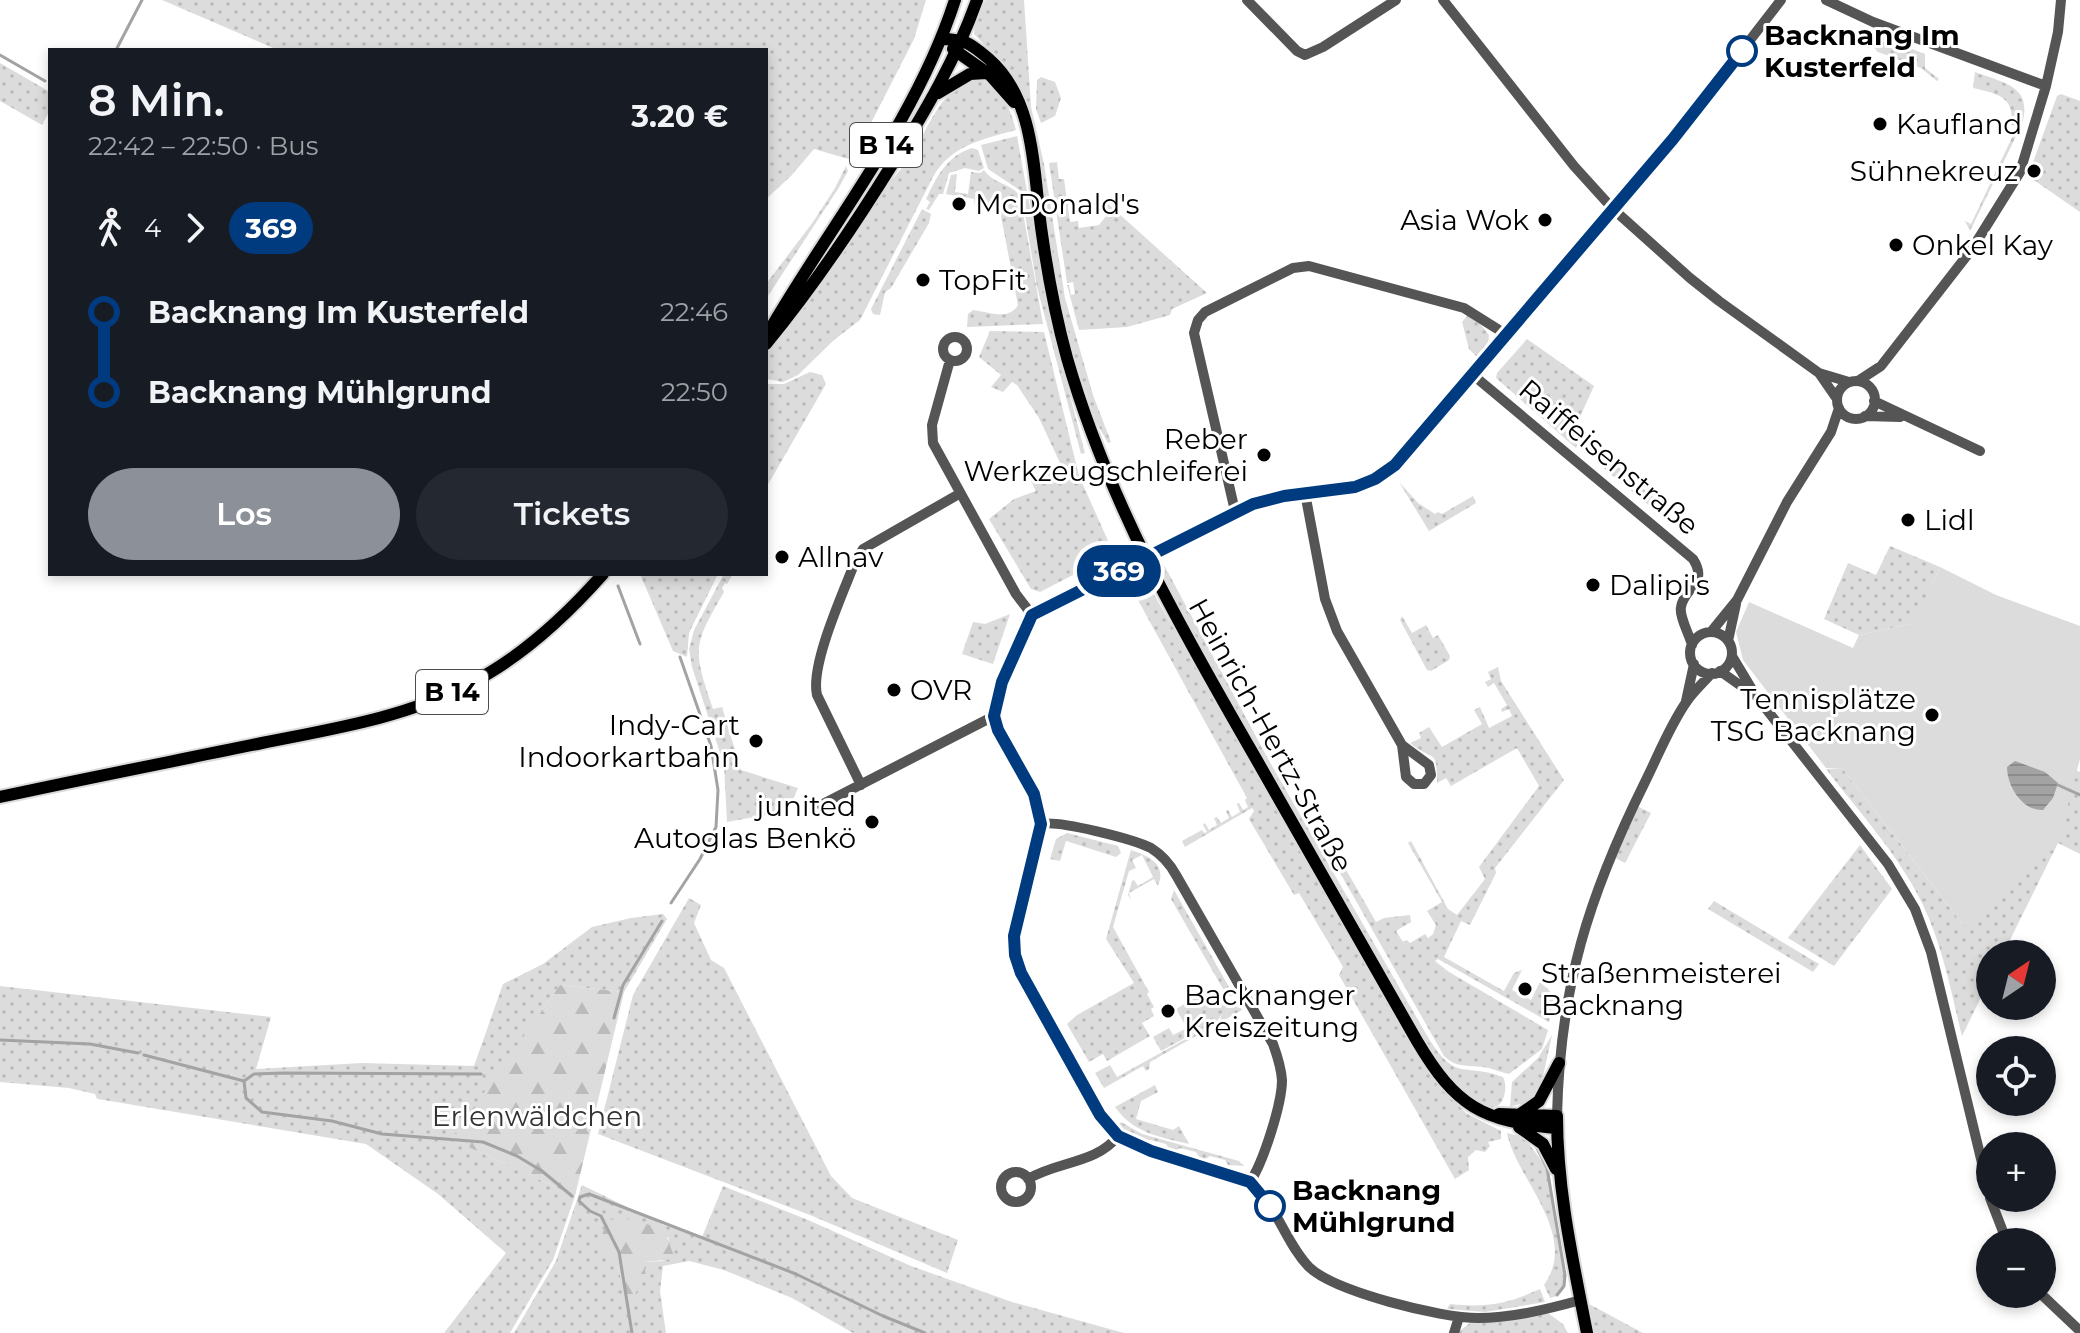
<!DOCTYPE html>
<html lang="de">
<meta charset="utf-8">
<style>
body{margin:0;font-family:Montserrat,sans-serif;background:#242831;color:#f1f3f6;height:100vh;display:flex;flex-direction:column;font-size:30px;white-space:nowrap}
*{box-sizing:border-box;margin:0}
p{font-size:26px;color:#9ea1a6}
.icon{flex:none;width:44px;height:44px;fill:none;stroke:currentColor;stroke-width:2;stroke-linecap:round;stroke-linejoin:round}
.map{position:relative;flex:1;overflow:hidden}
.panel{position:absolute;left:48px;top:48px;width:720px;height:528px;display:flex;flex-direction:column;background:#171b24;border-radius:0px;box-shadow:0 4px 12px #0003}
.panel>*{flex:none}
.badge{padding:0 16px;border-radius:26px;font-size:28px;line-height:52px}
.needle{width:52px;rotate:35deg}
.buttons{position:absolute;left:1976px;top:940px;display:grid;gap:16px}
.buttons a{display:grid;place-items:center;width:80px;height:80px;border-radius:50%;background:#171b24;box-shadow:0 4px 12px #0003;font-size:40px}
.map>.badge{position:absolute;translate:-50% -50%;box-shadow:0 0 0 4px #fff}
.legs{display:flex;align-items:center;gap:12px;height:88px;padding:0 40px;font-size:26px}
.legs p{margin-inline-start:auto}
.head{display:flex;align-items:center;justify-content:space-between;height:136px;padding:0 40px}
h1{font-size:44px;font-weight:600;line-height:60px}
.button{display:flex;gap:16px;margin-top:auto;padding:16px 40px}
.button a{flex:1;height:92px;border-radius:48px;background:#8c9099;color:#fff;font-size:32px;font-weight:600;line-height:92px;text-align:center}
.button a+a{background:#242831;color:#f1f3f6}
ul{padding:0 40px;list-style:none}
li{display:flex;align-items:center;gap:28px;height:80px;font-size:30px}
li i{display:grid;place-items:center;width:12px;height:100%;margin:0 10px;background:currentColor}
li i::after{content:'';width:20px;height:20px;margin:-10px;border:6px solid;border-radius:50%;background:#171b24}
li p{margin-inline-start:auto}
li:first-child i{background:linear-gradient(#0000 50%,currentColor 0)}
li:last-child i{background:linear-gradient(currentColor 50%,#0000 0)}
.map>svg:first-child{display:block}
</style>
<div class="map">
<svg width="2080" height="1333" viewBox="0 0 2080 1333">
<defs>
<pattern id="grass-dots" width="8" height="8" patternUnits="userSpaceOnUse" patternTransform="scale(2)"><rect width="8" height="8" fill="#dcdcdc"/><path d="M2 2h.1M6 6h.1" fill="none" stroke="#bbb" stroke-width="1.8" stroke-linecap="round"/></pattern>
<pattern id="forest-firs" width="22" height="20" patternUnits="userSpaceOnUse" patternTransform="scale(2)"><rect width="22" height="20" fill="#dcdcdc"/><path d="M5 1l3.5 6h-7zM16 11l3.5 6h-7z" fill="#bbb"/></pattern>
<pattern id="water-rules" width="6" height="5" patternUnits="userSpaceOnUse" patternTransform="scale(2)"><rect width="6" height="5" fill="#a3a3a3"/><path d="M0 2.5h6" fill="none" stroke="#8b8b8b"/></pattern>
</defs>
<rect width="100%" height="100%" fill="#fff"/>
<path fill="url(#grass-dots)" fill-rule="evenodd" d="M162,0H926L914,39L852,160L814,149L791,176L766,199V50H278Z
M986,0H1024L1031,107L1044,164L1065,298L1093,395L1111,442L1108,443L1096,422L1064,327L1055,283L1036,138L1029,108L1009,71L974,34L975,19Z
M1876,35L1925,54V68L1939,79L1937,81L1921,68L1878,52L1870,43L1872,37Z
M0,63L50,92V110L42,125L0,101Z
M1975,72C2004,83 2033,86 2022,124L1970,231L1965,221L1971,224L2017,127L2011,124C2016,96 1994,93 1973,88Z
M1041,77L1055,82L1061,98L1055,116L1041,123L1036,109L1037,80Z
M976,78C1001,86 1010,107 1016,130C983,139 951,145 933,177L860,320L834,340L798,375L783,382L766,379V352L888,184C895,176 902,168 908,160C926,134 942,84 976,78Z
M2061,94L2080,101V212L2028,176L2057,96Z
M1017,136L1051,323L1085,453L1081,454L1037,287L1021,191L988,169L981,145Z
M972,148L978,150L984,168L979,171L965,168L949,173L943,194H939L929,210L926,209L930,202L926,199C937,176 947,156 972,148Z
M1057,162L1059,179H1064L1070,222L1078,221L1079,228L1099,225L1106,216L1100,211L1107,203L1207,293L1172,309L1170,315L1127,327L1079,330L1067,285H1069L1071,295L1075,294L1073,282L1067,283L1049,163Z
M846,166L848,171L838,189L766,299V284L813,222L835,188Z
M984,170C993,184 1011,183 1020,196L1043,324L967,327L968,314L973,310C989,312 1009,321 1018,305L1000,211L986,205H975L974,199L946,194L951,175L957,174L955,192L968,194L971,172L980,173Z
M922,209L931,214L929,223L891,288L885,292L880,315L873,314L871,309Z
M1467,316L1478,321L1489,335L1488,343L1478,358L1469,349L1462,322Z
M990,331L1044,332L1079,476L1114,554L1040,592L1031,589L989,519L1014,499L1036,491L1031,481L1062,467L1039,418L1017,385L1012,382L1003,392L991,387L1001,375L979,357Z
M1527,339L1594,386L1574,430L1582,437L1576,448L1496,378L1497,373Z
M810,372L822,375L826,384L766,488V384H784Z
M1603,459H1608L1658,501L1659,506L1657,512L1600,465L1598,462Z
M1399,482L1418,503L1435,514L1438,512L1442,514L1473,496L1476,503L1429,531Z
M1890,546L1940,567L1919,614L1909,624L1859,635L1824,619L1848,563L1876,575Z
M1163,563L1267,757L1429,1039C1457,1083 1463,1062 1503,1077C1506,1084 1506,1088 1504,1096C1495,1129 1448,1079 1438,1068L1258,755L1164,577Z
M1130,572L1138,573L1148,584L1434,1080L1466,1113L1501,1131V1139L1488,1142L1490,1146L1485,1152L1476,1150L1468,1157L1469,1170L1455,1179L1339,975L1343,967L1299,893L1294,895L1249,819L1254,811L1252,808L1185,847L1182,841L1202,830L1204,833L1207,832L1203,825L1205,823L1209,830L1217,825L1214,818L1217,817L1221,823L1229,818L1226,811L1228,810L1232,817L1240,812L1237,804L1239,803L1243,810L1248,807L1245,800L1247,798L1134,593L1123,584L1120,576Z
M640,574H718L689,633L687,657L673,651Z
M724,574H733L727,584L725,583L722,588L724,592C692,647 693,649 713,709L722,707L741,770L798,788L788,811L727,822L724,765L692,667L689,649L694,630Z
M1010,614L993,664L962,654L973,622L985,624Z
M1402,616L1412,633L1426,625L1433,638L1438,635L1450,656L1449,660L1431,671L1427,670L1400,620Z
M1498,667L1501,681L1564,780L1495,868L1496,873L1470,925L1461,921L1444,957L1504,991L1514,973L1522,970L1512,990L1531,1000L1540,982L1554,995L1549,1022L1438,959L1435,961L1449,972L1548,1030L1542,1049L1509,1074C1500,1072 1492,1068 1483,1067C1467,1065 1456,1068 1444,1056L1335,864L1341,861L1376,922L1384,918L1410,915L1411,922L1396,931L1403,942L1407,940L1410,943L1425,934L1428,938L1433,934L1436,925L1427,911L1442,902L1408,843L1411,841L1448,909L1457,915L1485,879L1479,867L1539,786L1517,748L1451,786L1446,778L1437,783C1437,747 1433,762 1410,743L1421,738L1419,733L1429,727L1442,747L1482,724L1474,710L1480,707L1489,728L1512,716L1509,709L1502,712L1501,709L1507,705L1494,683L1488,687L1485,682L1491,679L1488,672Z
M1842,768L1964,926L2074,780L2076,770L2080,772V854L2058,843L2003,954H1990V979L1962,1036C1951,992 1943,947 1923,905C1899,855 1859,812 1826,769Z
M1637,806L1651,813L1625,863L1613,857Z
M1067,833L1118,846L1121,853L1116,857L1066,841L1060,861L1050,859L1056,839Z
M1860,845L1892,889L1834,966L1788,938Z
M1131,850C1149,856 1167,864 1158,886L1154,879L1129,893L1131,900L1128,895L1132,881L1134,880L1138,886L1153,877L1142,855L1132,860L1136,868L1129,871L1113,927L1149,992L1147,994L1154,1007L1151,1009L1154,1016L1142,1023L1150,1036L1107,1061L1103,1054L1089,1062L1067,1024L1077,1015L1134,983L1106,939Z
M1174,890L1233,994L1231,996L1226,994L1171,899Z
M689,898L701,905L694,923L711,960L724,968L831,1176L852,1198L958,1240L947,1273L810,1215L598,1134L633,995Z
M1714,901L1819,964L1813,972L1708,909Z
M663,914L667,919L624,992L560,985L452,1139L575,1196L553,1260L510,1333H444L506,1253L438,1194L366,1144L104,1100L97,1099L95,1094L69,1088L0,1082V986L271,1017L256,1069L362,1063L474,1066L503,984L543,964L592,927L631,918Z
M1209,990L1217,1001L1228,1008L1240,1006L1242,1010L1150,1062L1149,1069L1146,1071L1143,1066L1104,1088L1095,1073L1110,1065L1117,1077L1220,1020L1222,1014L1217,1021L1161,1051L1153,1037L1169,1028L1173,1035L1187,1028L1176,1009Z
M1552,1035L1540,1090L1522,1106L1520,1104L1510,1107L1512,1082L1538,1058Z
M1155,1085L1158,1092L1141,1101L1136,1119L1173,1130L1179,1126L1189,1144C1160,1137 1133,1133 1115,1107Z
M1121,1122L1142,1134L1239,1161L1244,1166L1228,1165L1225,1160L1210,1156L1205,1159L1199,1157L1196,1152L1180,1148L1175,1151L1169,1149L1166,1144L1151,1140L1141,1141L1120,1129L1118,1126Z
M1507,1133L1524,1137L1549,1171L1566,1279C1565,1290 1561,1296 1550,1298L1544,1285C1580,1234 1516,1179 1507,1133Z
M582,1185L664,1225L702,1237L723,1186L808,1220L911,1266L1012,1302L1124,1333H853L792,1298L724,1270L689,1261L663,1266L660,1291L666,1333H514L556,1261ZM669,1237L663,1261L644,1262L629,1302L617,1266Z
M1540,1289L1545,1302L1485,1312L1447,1309L1450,1304C1487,1308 1507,1304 1540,1289Z
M1589,1304L1643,1333H1595Z
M1548,1313L1563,1324L1568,1333H1457L1470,1323Z"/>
<path fill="url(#forest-firs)" d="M560,985L624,992L575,1196L451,1139Z
M621,1217L664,1229L675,1259L644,1262L646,1277L629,1303L617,1266L611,1264L599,1243L607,1221Z"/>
<path fill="#dcdcdc" d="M1940,567L1996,595L2080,626V759L2058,842L1964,926L1842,768H1826L1743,660L1736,632L1749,602L1853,648L1859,635L1909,624L1919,613Z"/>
<path fill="url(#water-rules)" d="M2015,761L2045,772L2058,783L2053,798L2043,810C2022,811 2007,786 2007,767Z"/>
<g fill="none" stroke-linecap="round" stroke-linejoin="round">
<path stroke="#a3a3a3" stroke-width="3" d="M116,50L142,0
M0,55L45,81
M618,586L640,644
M2058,785L2080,795
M671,903L700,859L716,827L718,790L711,746L680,657
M614,1018L623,985L662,921
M0,1040L90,1044L138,1053
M144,1055L244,1081L246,1098L262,1112L332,1121L382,1134L483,1142L517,1156L542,1171L572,1196
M244,1081L254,1074L284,1073L481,1074
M1536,1146L1547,1168L1565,1275L1564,1286L1557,1295
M632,1333L619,1252L601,1216L590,1211L579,1201L580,1197L589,1194L796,1274L883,1316L925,1333"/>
<defs>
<path id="major" d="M941,39C965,39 970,43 989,59C1037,101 1033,176 1042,234C1048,276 1056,318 1067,358C1108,501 1181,629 1255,757C1309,852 1363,947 1417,1041C1456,1107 1482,1121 1557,1128
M953,49L990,75L1014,102
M938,93L970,74L986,73
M768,333C832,222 915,123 955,0
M766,344C813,287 854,226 893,163C926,110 956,59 977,0
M0,797C87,778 175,761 262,743C331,729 404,718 467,685C520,659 564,618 603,574
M1499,1114L1557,1116C1557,1190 1573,1261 1587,1333
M1519,1115L1539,1101L1559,1063
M1519,1127L1543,1144L1556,1169"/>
</defs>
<use href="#major" stroke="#dbdbdb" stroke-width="16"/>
<path stroke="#555" stroke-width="10" d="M1247,0L1297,51L1305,55L1323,47L1396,0
M1443,0L1574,166L1613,209L1690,278L1719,301L1819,373L1849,382
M1826,0L1873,22L2046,86
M943 349a12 12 0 1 1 24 0a12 12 0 1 1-24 0Z
M950,360L932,425L933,443L1016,594L1032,615
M1819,373L1837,399
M1473,375L1693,559C1709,584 1684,587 1681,607C1679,616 1689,634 1692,645
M1858,381L1881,366L1972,249L2020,172L2046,86L2058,32L2061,0
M1837 400a19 19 0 1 1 38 0a19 19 0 1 1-38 0Z
M1874,401L1980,451
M1865,416L1900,417
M1305,493L1325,599L1337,631L1402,745L1429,765L1431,775L1424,784H1414L1406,777L1402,745
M1235,511L1194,333L1198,320L1205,312L1293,268L1309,266L1464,308L1507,335
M1711,632L1737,600L1787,502L1831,432L1839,408
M1690 653a21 21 0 1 1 42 0a21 21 0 1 1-42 0Z
M1728,641L1736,604
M1732,656L1756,696L1888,864L1915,909L1931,952L1990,1196
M1720,671L1751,693
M1686,701L1694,664
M861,785L817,695C810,665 843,593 855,562L863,549L959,494
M821,805L994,716
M1041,824C1059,820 1133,839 1151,848C1162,855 1170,864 1176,875L1273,1044C1277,1055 1281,1067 1282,1080C1282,1104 1263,1163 1250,1182
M1557,1116C1560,987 1588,897 1645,782C1658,756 1670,725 1687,701C1694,691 1704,682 1712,673
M1001 1187a15 15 0 1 1 30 0a15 15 0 1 1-30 0Z
M1028,1179C1058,1161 1096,1164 1118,1136
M1990,1198L2007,1242
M2041,1294L2080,1331
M1581,1300C1548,1309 1512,1318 1478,1318C1441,1318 1335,1292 1309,1267C1285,1242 1277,1205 1250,1182L1151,1151L1118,1136L1100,1115L1025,980L1017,961L1014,936L1039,836V806L998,730L994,716L1002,682L1024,629L1032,615L1253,504C1304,487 1354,500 1398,463L1678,133L1781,0
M1454,1333L1459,1317"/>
<use href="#major" stroke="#000" stroke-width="12"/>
</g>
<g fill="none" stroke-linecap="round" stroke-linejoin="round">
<defs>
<path id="line-1" d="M1270,1206L1250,1182L1151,1151L1118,1136L1100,1115L1021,973L1015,955L1014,936L1041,824L1034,794L998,730L994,716L1002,682L1032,615L1253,504L1284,496L1355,487L1375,479L1395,465L1673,139L1742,51"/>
</defs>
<use href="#line-1" stroke="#fff" stroke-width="18"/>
<use href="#line-1" stroke="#003b80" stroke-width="12"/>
</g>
<g fill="#fff" stroke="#003b80" stroke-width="4">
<circle cx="1742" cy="51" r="14"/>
<circle cx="1270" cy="1206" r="14"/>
</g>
<g fill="#000" stroke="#fff" stroke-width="3">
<circle cx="1880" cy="124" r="8"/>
<circle cx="2034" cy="171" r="8"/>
<circle cx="959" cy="204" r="8"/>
<circle cx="1545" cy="220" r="8"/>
<circle cx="1896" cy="245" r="8"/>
<circle cx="923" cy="280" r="8"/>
<circle cx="1264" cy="455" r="8"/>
<circle cx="1908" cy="520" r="8"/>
<circle cx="782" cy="557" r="8"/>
<circle cx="1593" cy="585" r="8"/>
<circle cx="894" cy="690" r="8"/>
<circle cx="1932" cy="715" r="8"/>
<circle cx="756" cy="741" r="8"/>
<circle cx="872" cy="822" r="8"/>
<circle cx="1525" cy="989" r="8"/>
<circle cx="1168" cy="1011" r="8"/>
</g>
<g text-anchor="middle" stroke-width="6" stroke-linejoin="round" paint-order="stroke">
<g fill="#fff" stroke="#4c4c4c" stroke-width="2">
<rect x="850" y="123" width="72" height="44" rx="6"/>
<rect x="416" y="670" width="72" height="44" rx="6"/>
</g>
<g font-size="26" font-weight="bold" fill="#000">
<text x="886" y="154">B 14</text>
<text x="452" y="701">B 14</text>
</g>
<g font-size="28" font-weight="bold" fill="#000" stroke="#fff" text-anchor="start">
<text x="1764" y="45">Backnang Im<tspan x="1764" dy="32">Kusterfeld</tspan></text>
<text x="1292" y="1200">Backnang<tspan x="1292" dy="32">Mühlgrund</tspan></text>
</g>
<g font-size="28" fill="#000" stroke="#fff" text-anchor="start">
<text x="1896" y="134">Kaufland</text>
<text x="2018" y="181" text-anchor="end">Sühnekreuz</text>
<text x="975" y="214">McDonald's</text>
<text x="1529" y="230" text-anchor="end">Asia Wok</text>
<text x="1912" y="255">Onkel Kay</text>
<text x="939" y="290">TopFit</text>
<text x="1248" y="449" text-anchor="end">Reber<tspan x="1248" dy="32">Werkzeugschleiferei</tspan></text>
<text x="1924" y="530">Lidl</text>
<text x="798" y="567">Allnav</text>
<text x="1609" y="595">Dalipi's</text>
<text x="910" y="700">OVR</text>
<text x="1916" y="709" text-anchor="end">Tennisplätze<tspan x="1916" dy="32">TSG Backnang</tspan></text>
<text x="740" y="735" text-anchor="end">Indy-Cart<tspan x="740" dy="32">Indoorkartbahn</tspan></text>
<text x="856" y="816" text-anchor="end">junited<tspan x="856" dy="32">Autoglas Benkö</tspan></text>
<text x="1541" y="983">Straßenmeisterei<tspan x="1541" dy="32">Backnang</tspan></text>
<text x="1184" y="1005">Backnanger<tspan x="1184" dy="32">Kreiszeitung</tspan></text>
</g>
<g font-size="28" fill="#000" stroke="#fff">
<text transform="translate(1609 457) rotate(40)" y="10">Raiffeisenstraße</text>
<text transform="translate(1271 735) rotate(61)" y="10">Heinrich-Hertz-Straße</text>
</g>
<g font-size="28" fill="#333" stroke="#fff">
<text x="537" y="1126">Erlenwäldchen</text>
</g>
</g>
</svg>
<div class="buttons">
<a><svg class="needle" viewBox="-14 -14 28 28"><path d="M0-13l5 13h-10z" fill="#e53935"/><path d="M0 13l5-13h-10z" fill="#9ea1a6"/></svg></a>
<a><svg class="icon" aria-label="locate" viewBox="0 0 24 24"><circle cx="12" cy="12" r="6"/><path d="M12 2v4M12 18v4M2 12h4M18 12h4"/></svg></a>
<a>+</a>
<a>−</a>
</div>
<b class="badge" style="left:1119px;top:571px;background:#003b80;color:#fff">369</b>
<section class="panel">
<div class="head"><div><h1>8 Min.</h1><p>22:42 – 22:50 · Bus</p></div><b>3.20 €</b></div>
<div class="legs"><svg class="icon" aria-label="walk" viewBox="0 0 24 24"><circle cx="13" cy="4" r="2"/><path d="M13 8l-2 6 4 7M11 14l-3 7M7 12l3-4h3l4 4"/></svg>4<svg class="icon" aria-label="forward" viewBox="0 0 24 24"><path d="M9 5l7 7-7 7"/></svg><b class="badge" style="background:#003b80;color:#fff">369</b></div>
<ul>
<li><i style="color:#003b80"></i><b>Backnang Im Kusterfeld</b><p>22:46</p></li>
<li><i style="color:#003b80"></i><b>Backnang Mühlgrund</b><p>22:50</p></li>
</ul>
<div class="button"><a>Los</a><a>Tickets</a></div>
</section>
</div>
